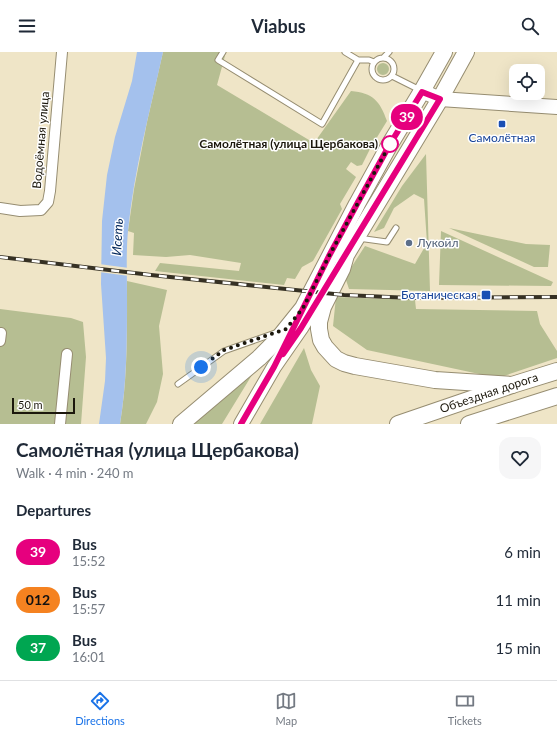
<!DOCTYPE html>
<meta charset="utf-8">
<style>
body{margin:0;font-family:Lato,sans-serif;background:#f6f6f7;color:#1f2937;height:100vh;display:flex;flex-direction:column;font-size:15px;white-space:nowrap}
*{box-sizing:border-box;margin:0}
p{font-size:13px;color:#747a83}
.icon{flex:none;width:22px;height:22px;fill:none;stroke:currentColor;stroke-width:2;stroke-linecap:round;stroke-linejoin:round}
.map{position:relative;height:372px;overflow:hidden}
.drawer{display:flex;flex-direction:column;background:#fff;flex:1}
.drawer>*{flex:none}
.badge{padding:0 8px;border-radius:13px;font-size:14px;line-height:26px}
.controls{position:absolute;left:509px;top:12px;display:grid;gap:8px}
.controls a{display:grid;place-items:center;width:36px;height:36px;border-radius:8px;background:#fff;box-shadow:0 4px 16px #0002;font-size:20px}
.scale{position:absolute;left:12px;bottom:10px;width:63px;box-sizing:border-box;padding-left:4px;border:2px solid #1b170c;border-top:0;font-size:11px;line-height:14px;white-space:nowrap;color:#1b170c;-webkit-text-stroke:3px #fff;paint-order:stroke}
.you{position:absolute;width:20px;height:20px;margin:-10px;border:3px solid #fff;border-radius:50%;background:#1a73e8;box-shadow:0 0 0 6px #1a73e833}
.map>.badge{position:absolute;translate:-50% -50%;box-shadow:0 0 0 2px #fff}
h2{padding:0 16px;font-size:15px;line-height:36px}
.round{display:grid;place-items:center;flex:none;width:42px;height:42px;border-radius:12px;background:#f6f6f7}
.headline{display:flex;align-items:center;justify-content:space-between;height:68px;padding:0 16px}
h1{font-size:19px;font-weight:700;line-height:30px}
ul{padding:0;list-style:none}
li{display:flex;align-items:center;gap:12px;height:48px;padding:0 16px}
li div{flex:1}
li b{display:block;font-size:15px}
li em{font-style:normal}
li .badge{min-width:44px;font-weight:700;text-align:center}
header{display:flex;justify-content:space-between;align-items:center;height:52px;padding:0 16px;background:#fff;font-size:18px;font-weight:700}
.tab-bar{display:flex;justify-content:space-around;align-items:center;height:56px;border-top:1px solid #e0e1e3;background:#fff;font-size:11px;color:#747a83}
.tab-bar a{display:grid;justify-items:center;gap:2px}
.tab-bar .current{color:#1a73e8}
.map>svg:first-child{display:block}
</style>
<header><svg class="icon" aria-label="menu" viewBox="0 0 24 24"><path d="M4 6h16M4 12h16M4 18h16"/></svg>Viabus<svg class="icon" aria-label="search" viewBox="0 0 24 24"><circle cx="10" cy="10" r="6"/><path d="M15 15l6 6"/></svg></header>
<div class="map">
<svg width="557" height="372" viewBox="0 0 557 372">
<rect width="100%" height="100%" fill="#efe5c7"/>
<path fill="#b6be92" d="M163,0H226L217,33L314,91L351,39C373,41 380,49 387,69L371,95L362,113L357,114L351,110L346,117L356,125L340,152L342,157L313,209L302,215L295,227L287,226L284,233L155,219L160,211L239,219L241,211L190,203L166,205L133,203L134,181L128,179L134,137L147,70Z
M377 17a6 6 0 1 1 12 0a6 6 0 1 1-12 0Z
M426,102L430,239L349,237L345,225L365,194L415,212L427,191L424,147L414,142L394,156L384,176L374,180L402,134Z
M449,176L526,192L550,193L548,215H534Z
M441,179L553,230L551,234L439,233Z
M127,229L167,238L159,274L163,322L157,350L146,372H120C128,325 127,277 127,229Z
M336,245L415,248L416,257L537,259L540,272L557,299V306L498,326L367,298L333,274Z
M0,257L71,266L83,270L86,305L81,372H0Z
M304,296L311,318L320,334L312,372H260Z
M255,318L222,372H191Z"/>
<path fill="#a4c1ed" d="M137,0H163C150,59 134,118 128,179C126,200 127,223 127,245C127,288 127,330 120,372H99L105,329L106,306L101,232L102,169L107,123L115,85L132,29Z"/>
<path fill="#efe5c7" d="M99,212L129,216V224L99,220Z"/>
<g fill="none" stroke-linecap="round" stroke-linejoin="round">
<defs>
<path id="service" d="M223,0L218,8L322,72L358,8
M345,0L358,8H369L374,10
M384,5L389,0
M372 17a11 11 0 1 1 22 0a11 11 0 1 1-22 0Z
M392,24L420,38
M358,186L387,190L396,176
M178,332L224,299L275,281"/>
<path id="minor" d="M0,156L20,159L41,158L48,150L50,139L62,0
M0,289L1,281
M60,372L67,302"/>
<path id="secondary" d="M422,39L440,47L557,55
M241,372L274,315L301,276L325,237"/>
<g id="primary">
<path d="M466,0L440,47L346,203L342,217L323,255L319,270V277L321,288L325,295L336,307L344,311L355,314L435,328L512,333"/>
<path d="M181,372L259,306L278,287L303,256L357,152L390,92L422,39L444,0"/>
<path id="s1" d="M398,372L512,333L557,319"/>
<path d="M469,372L557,344"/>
</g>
</defs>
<use href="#service" stroke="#968d71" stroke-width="7"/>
<use href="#minor" stroke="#968d71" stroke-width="12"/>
<use href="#secondary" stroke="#968d71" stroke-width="16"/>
<use href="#primary" stroke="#968d71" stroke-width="18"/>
<use href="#service" stroke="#fff" stroke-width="5"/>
<use href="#minor" stroke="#fff" stroke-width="10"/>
<use href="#secondary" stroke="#fff" stroke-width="14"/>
<use href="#primary" stroke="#fff" stroke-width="16"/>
<defs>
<path id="rail" d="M0,205L151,223L344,243L411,246L557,245"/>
</defs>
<use href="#rail" stroke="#363124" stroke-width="4"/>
<use href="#rail" stroke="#fff" stroke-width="2.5" stroke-dasharray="8" stroke-linecap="butt"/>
</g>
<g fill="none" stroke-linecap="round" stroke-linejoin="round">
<defs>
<path id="line" d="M241,372L274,315L329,204L357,152L390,92L422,40L440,47L301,276L283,302"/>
</defs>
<use href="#line" stroke="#fff" stroke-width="9"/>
<use href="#line" stroke="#e6007e" stroke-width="6"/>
<path stroke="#1b170c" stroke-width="4" stroke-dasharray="0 7.2" d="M201,315L224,298L286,277L303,256L329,204L390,92"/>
</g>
<g fill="#1a4fb4" stroke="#fff" stroke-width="1.5">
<rect x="498" y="68" width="8" height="8" rx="2"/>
<rect x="481" y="238" width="10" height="10" rx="2"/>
</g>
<circle fill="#fff" stroke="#e6007e" stroke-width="2" cx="390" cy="92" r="8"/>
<circle fill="#5c6f8a" stroke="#fff" stroke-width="1.5" cx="409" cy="191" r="4"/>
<g text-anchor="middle" stroke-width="3" stroke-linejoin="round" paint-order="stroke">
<g font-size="12" fill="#164399" stroke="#fff">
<text x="502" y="90">Самолётная</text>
<text x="477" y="247" text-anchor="end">Ботаническая</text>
</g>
<g font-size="12" fill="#1b170c" stroke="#fff">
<text transform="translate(41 88) rotate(-85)" y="4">Водоёмная улица</text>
<text dy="4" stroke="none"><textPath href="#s1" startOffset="96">Объездная дорога</textPath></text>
</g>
<g font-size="12" font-weight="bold" fill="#1b170c" stroke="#fff" text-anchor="end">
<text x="378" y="96">Самолётная (улица Щербакова)</text>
</g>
<g font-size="12" fill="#4e5e75" stroke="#fff" text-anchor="start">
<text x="417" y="195">Лукойл</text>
</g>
<g font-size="13" font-style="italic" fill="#03275b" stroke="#fff">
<text transform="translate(117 185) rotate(-87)" y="5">Исеть</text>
</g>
</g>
</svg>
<div class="controls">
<a><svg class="icon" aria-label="locate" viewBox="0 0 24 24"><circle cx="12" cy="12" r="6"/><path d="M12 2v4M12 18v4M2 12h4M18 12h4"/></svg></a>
</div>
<div class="scale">50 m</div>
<div class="you" style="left:201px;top:315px"></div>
<b class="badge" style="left:407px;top:65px;background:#e6007e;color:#fff">39</b>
</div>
<section class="drawer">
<div class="headline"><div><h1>Самолётная (улица Щербакова)</h1><p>Walk · 4 min · 240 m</p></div><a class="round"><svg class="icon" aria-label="heart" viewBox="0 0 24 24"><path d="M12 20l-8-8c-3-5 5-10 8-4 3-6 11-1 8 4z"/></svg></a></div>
<h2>Departures</h2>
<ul>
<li><span class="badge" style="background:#e6007e;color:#fff">39</span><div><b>Bus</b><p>15:52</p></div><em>6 min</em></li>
<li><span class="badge" style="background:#f58220;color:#111">012</span><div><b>Bus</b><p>15:57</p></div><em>11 min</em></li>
<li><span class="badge" style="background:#00a651;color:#fff">37</span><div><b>Bus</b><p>16:01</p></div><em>15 min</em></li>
</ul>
</section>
<nav class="tab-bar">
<a class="current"><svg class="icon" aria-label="directions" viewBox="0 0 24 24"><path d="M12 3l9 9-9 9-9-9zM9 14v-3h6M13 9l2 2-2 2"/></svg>Directions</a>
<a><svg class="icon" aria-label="map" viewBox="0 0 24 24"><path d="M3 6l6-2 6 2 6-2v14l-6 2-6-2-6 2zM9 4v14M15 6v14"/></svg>Map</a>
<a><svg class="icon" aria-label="tickets" viewBox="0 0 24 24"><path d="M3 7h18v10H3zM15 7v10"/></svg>Tickets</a>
</nav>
